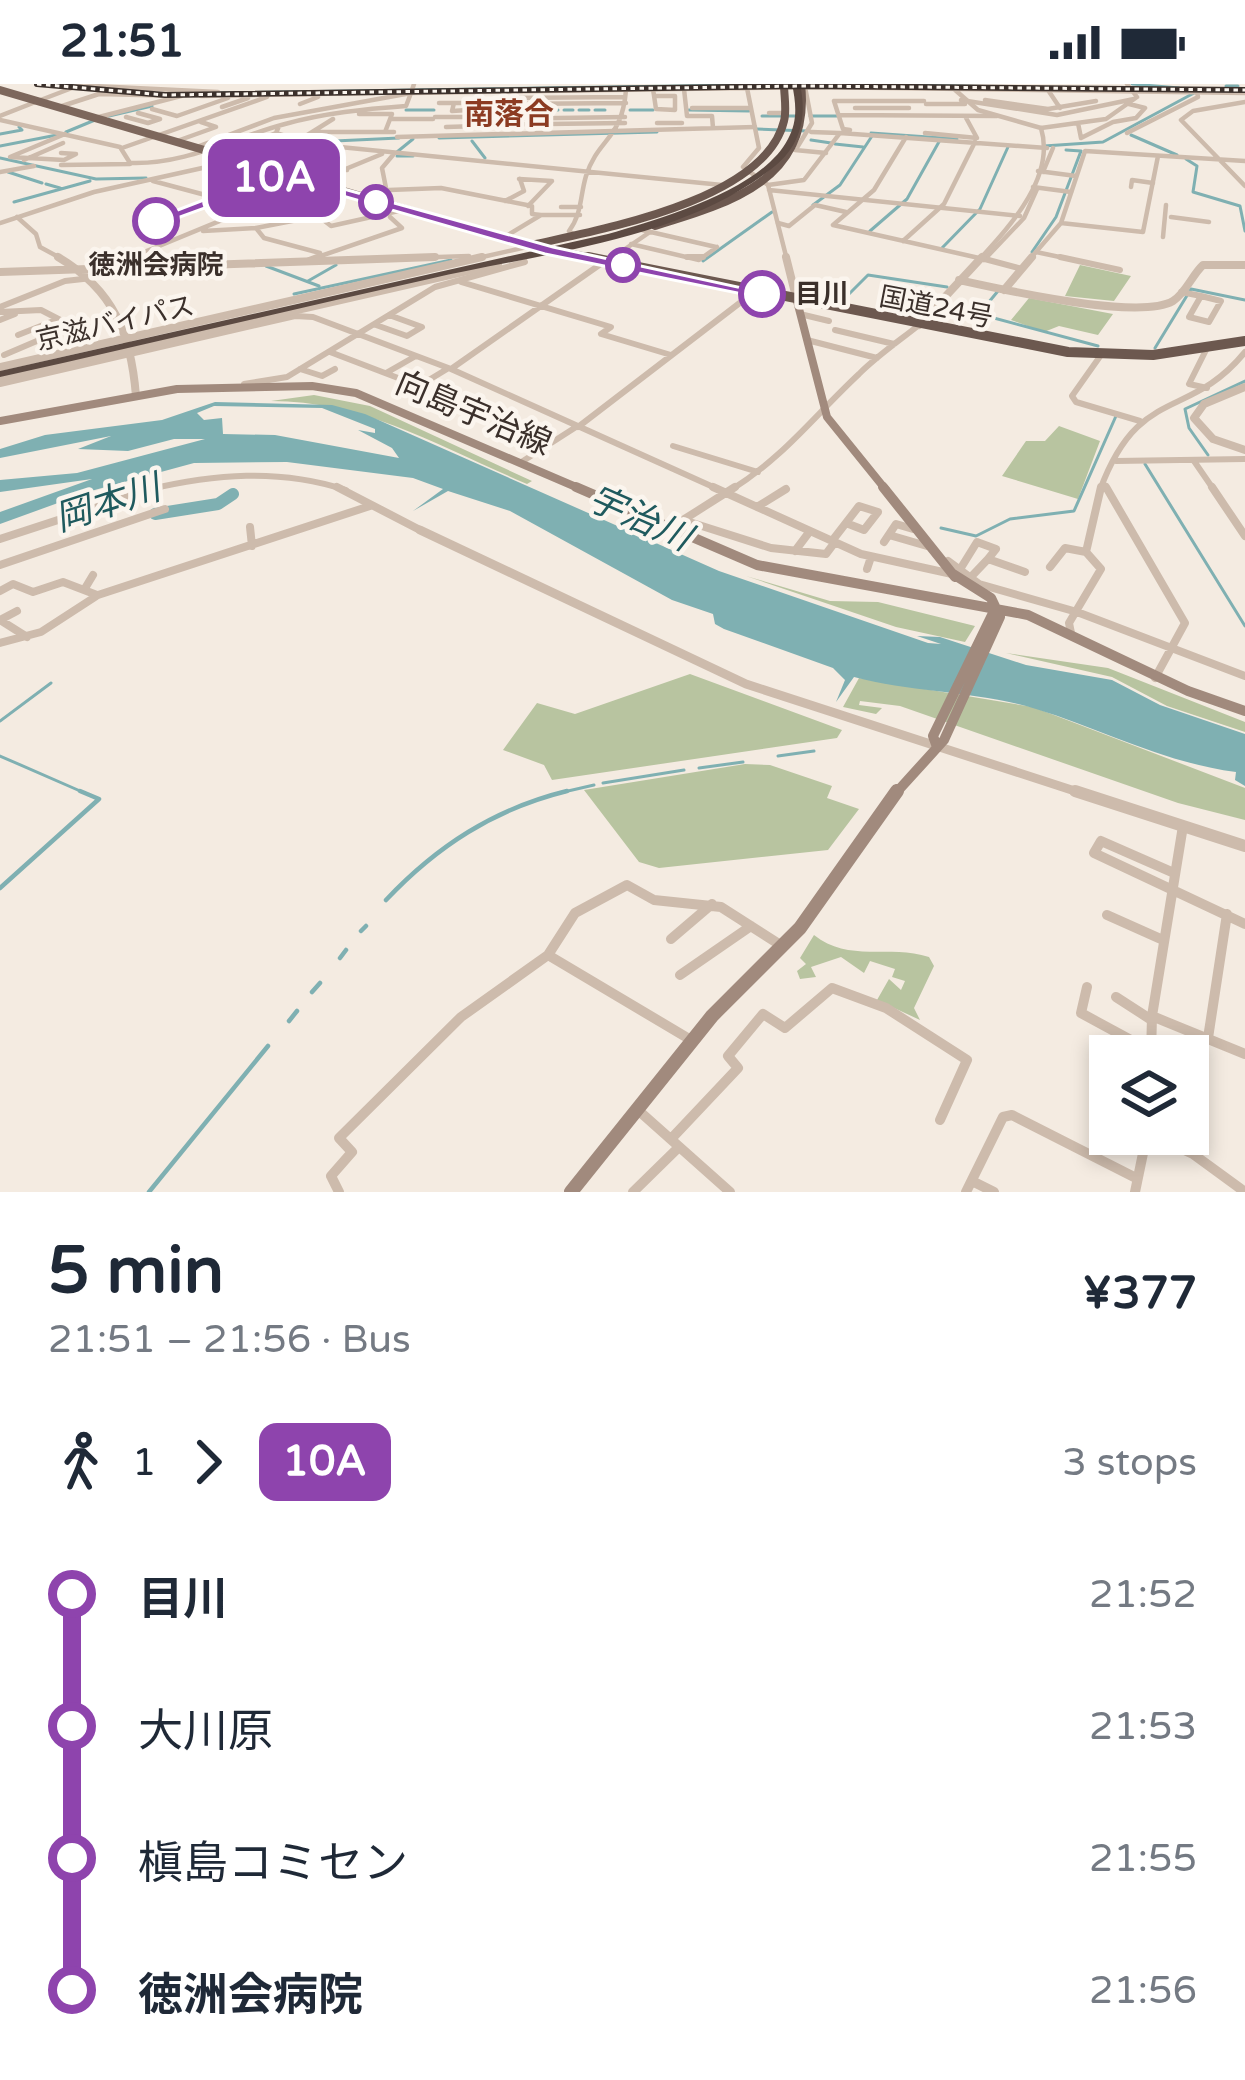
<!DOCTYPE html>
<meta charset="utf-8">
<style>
body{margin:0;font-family:"Varela Round","Noto Sans JP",sans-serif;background:#f2f2f3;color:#1f2937;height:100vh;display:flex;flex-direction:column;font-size:45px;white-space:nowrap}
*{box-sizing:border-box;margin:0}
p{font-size:39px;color:#747a83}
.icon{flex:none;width:66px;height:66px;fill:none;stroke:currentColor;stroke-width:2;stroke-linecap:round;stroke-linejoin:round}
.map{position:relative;height:1108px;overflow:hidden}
.sheet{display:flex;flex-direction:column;background:#fff;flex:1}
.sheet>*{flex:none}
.badge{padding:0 24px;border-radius:18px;font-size:42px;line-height:78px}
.controls{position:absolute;left:1089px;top:951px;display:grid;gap:24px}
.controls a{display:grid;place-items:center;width:120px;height:120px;border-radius:0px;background:#fff;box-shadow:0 6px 18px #0003;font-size:60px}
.map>.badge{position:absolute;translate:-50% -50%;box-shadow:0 0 0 6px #fff}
.legs{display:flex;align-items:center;gap:18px;height:132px;padding:0 48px;font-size:39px}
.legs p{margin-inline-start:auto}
.headline{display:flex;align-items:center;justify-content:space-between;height:204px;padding:0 48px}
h1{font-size:66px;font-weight:700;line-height:90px}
ul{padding:0 48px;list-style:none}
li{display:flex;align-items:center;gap:42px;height:132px;font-size:45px}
li i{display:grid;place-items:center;width:18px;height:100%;margin:0 15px;background:currentColor}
li i::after{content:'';width:30px;height:30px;margin:-15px;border:9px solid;border-radius:50%;background:#fff}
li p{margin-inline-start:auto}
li:first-child i{background:linear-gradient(#0000 50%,currentColor 0)}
li:last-child i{background:linear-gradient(currentColor 50%,#0000 0)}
.status{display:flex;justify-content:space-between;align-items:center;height:84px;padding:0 60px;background:#fff;direction:ltr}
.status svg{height:33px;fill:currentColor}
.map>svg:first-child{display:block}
</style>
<div class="status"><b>21:51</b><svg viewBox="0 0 49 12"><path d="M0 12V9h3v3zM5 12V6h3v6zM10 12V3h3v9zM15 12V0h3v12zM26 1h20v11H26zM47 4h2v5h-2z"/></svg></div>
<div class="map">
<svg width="1245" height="1108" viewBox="0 0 1245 1108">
<rect width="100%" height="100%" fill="#f4ebe1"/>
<path fill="#b8c4a0" d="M1080,181L1131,192L1114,217L1065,212Z
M1029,214L1113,230L1098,251L1059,242L1044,248L1011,236Z
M314,311L370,322L532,397L527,400C442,364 366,317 271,317Z
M1059,342L1100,357L1078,415L1002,392L1026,357H1045Z
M746,492L830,517L878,518L975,542L965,558L896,543Z
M1006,569L1108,584L1245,638V648L1167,622L1112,593Z
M690,590L842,646L837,654L552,696L544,681L503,666L537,619L575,630Z
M859,594L1033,623L1245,704V736L1178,719L900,622L860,617L859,621L882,624L876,630L843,623Z
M745,680L770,681L832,702L827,714L859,725L828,766L659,784L639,778L584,706Z
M814,851C849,879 889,860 929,873L934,882L914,924L920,936L877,916L889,895L901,906L905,897L892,893L895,885L870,877L864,889L841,873L811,883L816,893L800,895L797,887L806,880L800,874Z"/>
<path fill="#7fb0b2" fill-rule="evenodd" d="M215,318L332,321L365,330L719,487L928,559L941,560L917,552L940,553L1026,581L1112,596L1160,621L1245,650V702L1235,696L1236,688C1165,679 1104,646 1036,625C978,607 914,609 854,593L836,618L845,596L833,584L724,545L715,540L713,530L672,516L510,427L448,407L413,427L443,405L413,394L287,378L194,379L91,407L0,440V428L92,395L0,408V396L77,389L205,355H174L128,367L78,365L111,352L0,374V365L45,351L162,336ZM214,322L322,324L375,345V349L358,346L392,364L399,374L275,351L223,350L222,334L204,336L197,329Z"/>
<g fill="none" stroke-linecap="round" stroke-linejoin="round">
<path stroke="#7fb0b2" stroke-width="3" d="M765,0H789
M846,0L1009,3
M1132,0L1179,4
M1226,2H1238
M221,9L743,1
M406,26H434
M471,26H480
M484,26H495
M500,26H512
M517,26H529
M533,26H543
M548,26H558
M564,26H573
M579,26H589
M595,26H605
M630,26H653
M689,26L749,27
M109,32L152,22
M762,32H795
M810,32H837
M757,45L807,47
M66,48L95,36
M871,49L957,55
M0,50L22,46L19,43
M1131,51L1177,71
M439,54L657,48
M811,56L831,59
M472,57L485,74
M313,58L399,54
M835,60L863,63
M0,62L57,51
M1044,62L1103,58L1194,9
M397,68L413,55
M260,69L304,60
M397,72H413
M0,74L96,95L146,94
M1186,75L1197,82L1193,108L1240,122L1245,147
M8,88L42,99
M46,100L60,104
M14,118L90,97
M813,121L840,101L872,52
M870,147L907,115L940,56
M942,164L980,125L1008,63
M1032,168L1056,133L1081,67L1066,66
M703,177L772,128
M266,182L319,202
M308,197L336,181
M998,207L979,230L1098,262
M294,210L451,176
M842,217L868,191L947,203
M1155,264L1191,205L1245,216
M1208,371L1189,344L1185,325L1245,297
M1145,380L1245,542
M941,444L976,452L1010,435L1074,427L1116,332
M0,637L51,599
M0,672L87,710
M778,672L814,667
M699,684L743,678
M603,699L684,686
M555,710L594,701"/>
<path stroke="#7fb0b2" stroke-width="4.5" d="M0,804L99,715L80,707
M386,816C437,762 494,725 567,707
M361,847L366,842
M340,874L346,866
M312,908L320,899
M289,937L297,927
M149,1108L268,962"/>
<path stroke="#7fb0b2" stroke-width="12" d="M155,430L218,420L233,410"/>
<path stroke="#cdbbac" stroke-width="4.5" d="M653,5L656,25L675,26V12H656
M684,5L687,32H712L713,44
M1048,6L1060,24
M201,12L374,9
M501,14L625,13
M961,16L1057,31L1134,15
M985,16L1048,25L1096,17
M439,19H500
M454,19L452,27L468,26
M300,20L318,13
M500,20L626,19
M926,20H965
M59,23L99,10L181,12L95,34
M222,23L248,14
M692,24H750
M855,24H909
M152,25L177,32L228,14
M769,29H785
M359,30H392L385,48
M839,31L997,32
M0,32L38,17
M126,33L148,39L160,35L138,29
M435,33H497
M390,35H433
M496,35L625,33
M0,36L120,63L130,79C186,81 232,54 285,40C324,29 365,25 406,22L411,9
M1113,38L1136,34L1145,24L1129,20
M657,39H682
M1078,39L1081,54L1113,38
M479,41L625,39
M279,42L276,49L310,60L722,101
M446,43L479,42
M1041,44L1106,35L1137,13L1127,0
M850,46L843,45L834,17H924
M312,48H394
M811,48L839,49
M925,49L977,54L965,32
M1127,49L1198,13L1197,8
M397,53L755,43
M906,53L874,106L833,141L979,174
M301,55L333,35
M177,57L216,43L201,38
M798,62L812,39L805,3
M122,64L267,13
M194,64L274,34L411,9
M256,65L287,53
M795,66L826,69
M257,68L262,67L244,62L276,49
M61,69L76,70L64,76L10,73L65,50
M24,76L63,59
M61,81L130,80
M1038,87L1076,92
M0,88L34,82
M1043,88L1053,64
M293,93L328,80L347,86
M519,95L552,97L528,122
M153,97L254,124
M768,101L804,96L840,49L1047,64
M1033,103L1071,108
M1131,103L1132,96L1153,99
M389,106L441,104L532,122V130L541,131L503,154
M387,109L382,84L393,71
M230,115L266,102L277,107L242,119
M505,117L524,107L520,95
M561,123H581
M541,131H580
M1171,133L1209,138
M0,139L94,108L306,61
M778,139L789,142L815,121L846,128
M642,146L716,163
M203,147L256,144
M575,151L569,147C582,130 580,112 586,92C598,54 622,56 626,6
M1163,153L1166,121
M903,157L944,120L975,58
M631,160L699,176L717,163
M1036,168L1074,176
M320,169L264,154L256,144L318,132L331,142L403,126
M981,174L989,176
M125,176L382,70
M309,176L402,144L390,133
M609,176L650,148
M984,176L1024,134L1037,105"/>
<path stroke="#cdbbac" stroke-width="6" d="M687,173H703
M1060,173L1120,186
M981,174L1022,185
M309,176L317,173
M608,177L614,173
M106,184L132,173
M461,198L611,243L601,250L671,271
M1181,208L1201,212
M1201,212L1221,217L1209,238L1189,233Z
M0,223L65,197L92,194
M0,228L41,226L72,242L4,271
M800,230L829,237
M0,236L15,230
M376,241L407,252L422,243L389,231
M835,246L894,260
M18,251L56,236
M807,256L877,274
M1207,264L1189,300L1207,304
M330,268L419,302L447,285
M1101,271L1072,312L1076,318L1140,337
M300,285L322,292L335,285
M451,285L605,177
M386,289L414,273
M0,300L295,232L313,233L451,285L720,406
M244,300L287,293L435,203L525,178L523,174
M578,343L754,208
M673,362L758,388
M523,377L576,343
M1116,377L1245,375
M1194,377L1214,406
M1103,399L1107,406
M146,406C214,390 279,384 346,406
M731,406C785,372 814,332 859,290C877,272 899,257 919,241
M1100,406C1139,300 1189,337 1245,268"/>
<path stroke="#cdbbac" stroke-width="8" d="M337,403L420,446
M713,403L861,470L952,490
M735,403L683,436L771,464L826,470L835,458
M1106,403L1185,539L1155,594
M1212,403L1245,452
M757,423L786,405
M250,443L252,462
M889,451L927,462
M0,455L159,403
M832,457L859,422L878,428L864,446L846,439
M884,458L896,440L913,445
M795,467L810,447
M948,477L979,500L1077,528L1245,592
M0,481L165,425
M1050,483L1065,464L1086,468
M867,485L871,473
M959,487L977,458L996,465L988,475
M969,495L988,475L1025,488
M84,506L93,491
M0,507L13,500L33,508L63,498L97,511
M0,536L27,553
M0,536L17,527
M1071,549L1069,539L1101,485L1086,468L1101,403
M0,559L41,548L98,511L370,422"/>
<path stroke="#cdbbac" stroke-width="10" d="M1174,789L1101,757L1094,769L1245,840
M1107,831L1163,856
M671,855L712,820
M548,871L691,956
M680,891L751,842
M1087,903L1081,929L1151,967
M1116,913L1150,935
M1152,932L1245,970
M1208,954L1227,830
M1151,972L1152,932L1183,742
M639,1027L730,1108
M1150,1050L1193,1070L1245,1108
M671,1055L738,984L728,972L763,930L785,944L832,904L886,924L967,976L940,1036
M974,1098L994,1108
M339,1108L331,1092L352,1068L339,1054L461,933L548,871L575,829L627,801L654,816L721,823L782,862
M633,1108L679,1063
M966,1108L1003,1033L1012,1031L1136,1094
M1135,1108L1147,1050"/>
<path stroke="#cdbbac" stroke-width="4.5" d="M52,0L218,8
M414,0L411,9L811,3L1245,9
M747,4L759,64L743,83L768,101L787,176
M954,5L978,26L1041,44C1056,93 1010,142 979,176
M38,17L72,4
M1245,18L1193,27L1181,36L1245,102
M769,106L1020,132
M214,115L284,90
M17,133L36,150L40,163L64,176
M1061,139L1143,148L1158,72
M347,176L469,172
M469,176L531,162
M1029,176L1061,139L1085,67L1245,77"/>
<path stroke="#cdbbac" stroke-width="8" d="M58,173C114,206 131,250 136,312
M786,173L797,217
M0,188L435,173
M959,196C1000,205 1139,237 1173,217C1186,209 1192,191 1203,181H1245
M1004,206L1032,173
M919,241L982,173
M0,283L482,173
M0,294L498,180
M1245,303L1204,320L1194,334L1213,355L1245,366"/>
<path stroke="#cdbbac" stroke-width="9" d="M420,446L746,600L1084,710"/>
<path stroke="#cdbbac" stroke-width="12" d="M1075,707L1245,762"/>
<path stroke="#a18a7d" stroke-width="8" d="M797,217L827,333L886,406
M0,337L177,305L312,302L356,309L583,406"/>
<path stroke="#a18a7d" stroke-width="10" d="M576,403L757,481L1028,531L1188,607L1245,627
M883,403L955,493
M937,663L933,652L995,525
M895,710L944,656L1000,533L991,514L953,490"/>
<path stroke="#a18a7d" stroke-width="14" d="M571,1108L712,932L800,844L897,707"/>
<path stroke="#7d675c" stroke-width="8" d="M0,6L531,162"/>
<path stroke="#6c584f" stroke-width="8" d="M655,142C731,119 812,95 801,0
M536,160C603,145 765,116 784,37C787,26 784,11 784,0
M531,162L603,176"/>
<path stroke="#6c584f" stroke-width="10" d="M588,173L1068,268L1153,271L1245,257"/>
<path fill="#5c4a42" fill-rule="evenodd" d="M792,0H800C807,32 801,61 775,82C684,157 540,169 429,195C286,227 143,261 0,293V287L608,150C660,135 762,106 788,55C798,37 796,19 792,0Z"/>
<defs>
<path id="rail" d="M37,0L165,11L805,2L1245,6"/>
</defs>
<use href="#rail" stroke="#3b302b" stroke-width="6"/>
<use href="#rail" stroke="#fbf5ee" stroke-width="3" stroke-dasharray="4.5" stroke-linecap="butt"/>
</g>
<path fill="#8e44ad" stroke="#fff" stroke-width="3" d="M279,87L553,163L770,210L762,214L545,170L284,95L161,140L149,137Z"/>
<g fill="#fff" stroke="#8e44ad" stroke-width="6">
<circle cx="376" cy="118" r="15"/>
<circle cx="156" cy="137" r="21"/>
<circle cx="623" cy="181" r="15"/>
<circle cx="762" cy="210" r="21"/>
</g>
<g text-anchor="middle" stroke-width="9" stroke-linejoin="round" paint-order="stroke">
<g font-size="27" font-weight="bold" fill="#3b302b" stroke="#fbf5ee">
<text x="156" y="190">徳洲会病院</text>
<text x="795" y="219" text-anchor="start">目川</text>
</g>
<g font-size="27" fill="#3b302b" stroke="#fbf5ee">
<text transform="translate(936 223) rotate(11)" y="9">国道24号</text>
<text transform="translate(115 239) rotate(-13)" y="9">京滋バイパス</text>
</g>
<g font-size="30" font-weight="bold" fill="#8c3b22" stroke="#fbf5ee">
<text x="509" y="40">南落合</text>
</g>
<g font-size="33" fill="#3b302b" stroke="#fbf5ee">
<text transform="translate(474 328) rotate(23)" y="12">向島宇治線</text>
</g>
<g font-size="36" font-style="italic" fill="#1f5a5e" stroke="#fbf5ee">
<text transform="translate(107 418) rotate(-18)" y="13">岡本川</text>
<text transform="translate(640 433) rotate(24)" y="13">宇治川</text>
</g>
</g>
</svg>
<div class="controls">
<a><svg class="icon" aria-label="layers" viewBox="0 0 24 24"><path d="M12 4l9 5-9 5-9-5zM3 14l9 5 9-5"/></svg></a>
</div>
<b class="badge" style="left:274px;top:94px;background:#8e44ad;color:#fff">10A</b>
</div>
<section class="sheet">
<div class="headline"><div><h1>5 min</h1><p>21:51 – 21:56 · Bus</p></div><b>¥377</b></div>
<div class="legs"><svg class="icon" aria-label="walk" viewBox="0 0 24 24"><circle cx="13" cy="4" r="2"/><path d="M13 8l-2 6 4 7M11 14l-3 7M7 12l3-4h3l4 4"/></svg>1<svg class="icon" aria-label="forward" viewBox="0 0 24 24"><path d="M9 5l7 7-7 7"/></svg><b class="badge" style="background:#8e44ad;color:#fff">10A</b><p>3 stops</p></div>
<ul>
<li><i style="color:#8e44ad"></i><b>目川</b><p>21:52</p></li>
<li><i style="color:#8e44ad"></i><span>大川原</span><p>21:53</p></li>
<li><i style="color:#8e44ad"></i><span>槇島コミセン</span><p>21:55</p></li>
<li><i style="color:#8e44ad"></i><b>徳洲会病院</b><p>21:56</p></li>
</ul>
</section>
